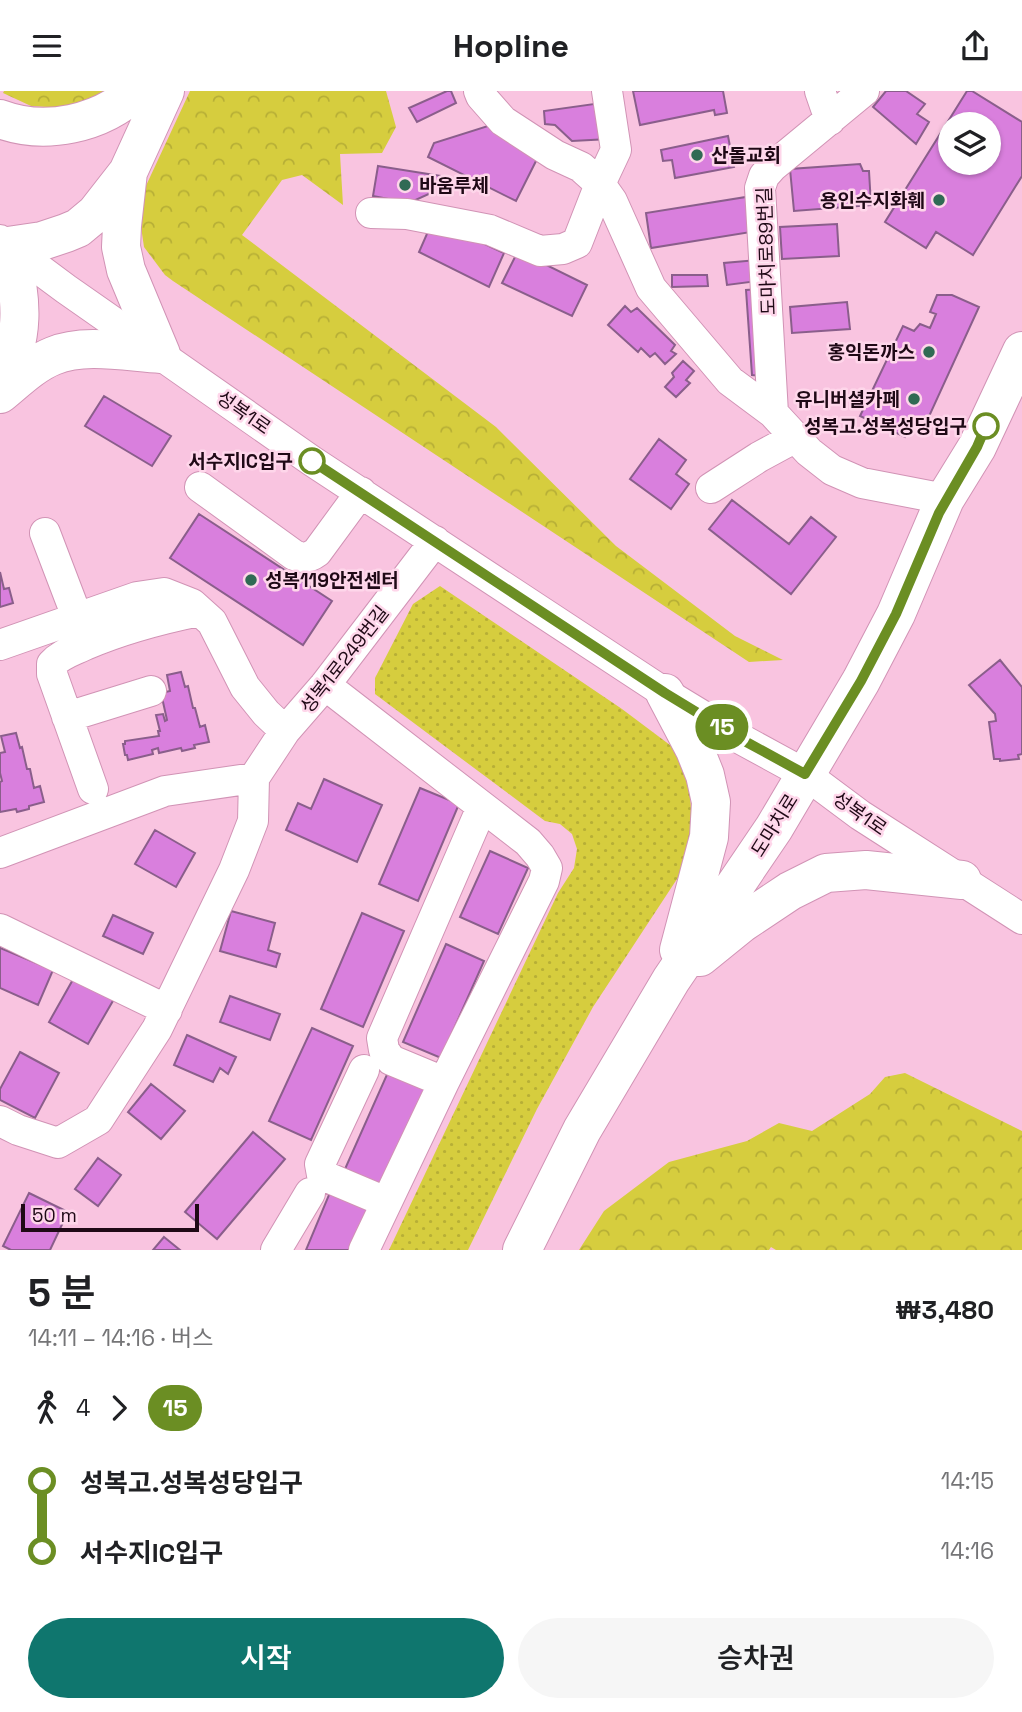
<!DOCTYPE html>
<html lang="ko">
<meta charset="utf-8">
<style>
body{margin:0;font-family:"Space Grotesk","Noto Sans KR",sans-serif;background:#f6f6f6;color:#202124;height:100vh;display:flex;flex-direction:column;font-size:26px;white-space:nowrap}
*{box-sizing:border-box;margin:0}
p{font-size:23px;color:#757577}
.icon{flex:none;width:38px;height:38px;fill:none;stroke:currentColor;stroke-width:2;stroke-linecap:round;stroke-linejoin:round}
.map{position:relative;height:1159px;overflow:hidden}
.panel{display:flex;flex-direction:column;background:#fff;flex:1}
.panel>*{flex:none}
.badge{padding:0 14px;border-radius:23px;font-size:24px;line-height:46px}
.fabs{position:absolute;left:938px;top:21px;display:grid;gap:14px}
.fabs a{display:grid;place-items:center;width:63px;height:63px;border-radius:50%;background:#fff;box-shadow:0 2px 5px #0004;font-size:35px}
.scale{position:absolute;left:21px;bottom:18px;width:178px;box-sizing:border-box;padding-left:7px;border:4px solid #1f0916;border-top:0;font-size:19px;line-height:24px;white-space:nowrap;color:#1f0916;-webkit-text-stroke:5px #fed6ea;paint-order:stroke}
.map>.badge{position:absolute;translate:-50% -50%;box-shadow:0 0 0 4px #fff}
.legs{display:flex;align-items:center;gap:10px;height:77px;padding:0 28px;font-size:23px}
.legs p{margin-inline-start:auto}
.head{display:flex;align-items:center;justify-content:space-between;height:119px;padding:0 28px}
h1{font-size:38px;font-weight:600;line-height:52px}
.action{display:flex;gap:14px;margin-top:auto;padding:14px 28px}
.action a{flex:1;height:80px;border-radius:42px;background:#0f766e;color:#fff;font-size:28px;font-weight:600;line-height:80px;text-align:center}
.action a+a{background:#f6f6f6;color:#202124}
ul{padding:0 28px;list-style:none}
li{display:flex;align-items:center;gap:24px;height:70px;font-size:26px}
li i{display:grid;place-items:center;width:10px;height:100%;margin:0 9px;background:currentColor}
li i::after{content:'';width:18px;height:18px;margin:-9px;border:5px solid;border-radius:50%;background:#fff}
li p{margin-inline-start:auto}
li:first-child i{background:linear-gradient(#0000 50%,currentColor 0)}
li:last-child i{background:linear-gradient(currentColor 50%,#0000 0)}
header{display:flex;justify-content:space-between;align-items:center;height:91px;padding:0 28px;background:#fff;font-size:32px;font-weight:600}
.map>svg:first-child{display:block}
</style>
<header><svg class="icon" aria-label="menu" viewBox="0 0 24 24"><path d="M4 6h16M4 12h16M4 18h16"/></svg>Hopline<svg class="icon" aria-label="share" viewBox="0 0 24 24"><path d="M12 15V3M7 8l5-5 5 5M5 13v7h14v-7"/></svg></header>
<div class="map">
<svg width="1022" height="1159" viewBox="0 0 1022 1159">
<defs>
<pattern id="grass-dots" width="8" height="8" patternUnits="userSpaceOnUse" patternTransform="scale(1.75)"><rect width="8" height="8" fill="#d6cd3e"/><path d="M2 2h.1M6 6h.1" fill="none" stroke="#b7af36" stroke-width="1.8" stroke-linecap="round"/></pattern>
<pattern id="forest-crowns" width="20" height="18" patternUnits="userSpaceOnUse" patternTransform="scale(1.75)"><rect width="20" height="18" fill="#d6cd3e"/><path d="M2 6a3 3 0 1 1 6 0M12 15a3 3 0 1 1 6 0" fill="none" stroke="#b7af36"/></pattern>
</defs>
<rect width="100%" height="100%" fill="#f9c4e0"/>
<path fill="url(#grass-dots)" d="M440,495L622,618L674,657L689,697L694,744L679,785L593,916L537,1018L468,1159H389L558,802L574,777L577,758L572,743L560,733L545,730L375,603V587L413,513Z"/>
<path fill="url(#forest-crowns)" d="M4,0H109L64,17L31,15L3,2Z
M190,0H386L396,36L382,62L340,63L343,114L302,84L282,89L242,144L496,336L616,455L735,545L783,569L749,571L173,190L165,184L144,156L140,129L144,99Z
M905,982L1022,1040V1159H776L771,1156L769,1159H579L604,1120L669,1071L747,1050L779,1032L812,1040L870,1003L885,986Z"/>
<path fill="#d97fdd" stroke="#8a5e8b" stroke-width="2" fill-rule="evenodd" d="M447,0H451L456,12L417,31L409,17Z
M633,0H723L727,22L715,24L714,19L640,34Z
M886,0H906L925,13L917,23L929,31L916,53L873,16Z
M967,0H972L1022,31V85L973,164L936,141L926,157L885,131ZM950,33H989V72H950Z
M601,12L609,48L572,50L555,34L545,33L544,20Z
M491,34L539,64L516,110L428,66L434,52Z
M728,45L734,76L675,87L672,69L663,70L661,59Z
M860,73L863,80H869L871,114L794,120L790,78Z
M378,75L441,85L431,102L409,112L373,105Z
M746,106L751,141L651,157L646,122Z
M433,129L504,162L489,196L419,161Z
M837,133L839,165L782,168L780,136Z
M518,160L587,194L572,225L502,192Z
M757,169L758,190L727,194L724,172Z
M672,184H707L708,195L672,196Z
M760,198L765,285L752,284L746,199Z
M937,204H952L979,216L926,332L912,330L905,346L860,325L903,235L914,240L920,233L930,237L936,223L930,221Z
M847,211L850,238L792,242L790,216Z
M625,215L631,221L637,217L675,254L671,260L676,263L665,273L655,262L650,266L641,257L638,261L608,234Z
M683,270L694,280L686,289L690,292L676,306L665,296L674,286L672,282Z
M104,305L171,345L152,375L85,335Z
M659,348L686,369L676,383L689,393L671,418L630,388Z
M732,409L789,453L811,426L836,446L791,503L709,438Z
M199,423L332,510L303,554L170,467Z
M0,481L4,498L9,497L13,512L0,516Z
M1000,569L1022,596V663L1018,664L1019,668L1000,670V668H994L989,631L996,630L995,623L969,594Z
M181,581L185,596L188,595L193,617H195L200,636L205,634L209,651L194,654L195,657L182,660L181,657L159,662L158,657L152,659L153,663L128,669L127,664H125L123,653H125V650L159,645L158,640H160L156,624L163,623L165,630L167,629L161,602L170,600L167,584Z
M16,642L20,657L22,656L27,678H30L34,697L40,695L44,711L29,715V718L17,721L16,718L0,721V691L2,690L0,682V662L5,661L1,645Z
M324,688L382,714L357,771L286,739L298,712L311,718Z
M420,697L459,713L418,810L379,793Z
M155,739L195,762L176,796L135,773Z
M490,760L528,777L498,843L460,826Z
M231,820L275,832L268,859L280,863L276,876L220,860Z
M362,822L404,840L363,936L321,918Z
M113,824L153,842L143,863L103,845Z
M446,853L484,870L441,967L403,951Z
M0,857L53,879L38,914L0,897Z
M75,885L114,908L88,953L49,931Z
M230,905L280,923L270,949L220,931Z
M312,937L353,955L311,1049L269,1030Z
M187,944L236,966L228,983L220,977L213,991L174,974Z
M20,961L59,982L35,1027L0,1009V998Z
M389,979L429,997L386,1096L345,1078Z
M151,993L185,1020L161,1048L128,1021Z
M253,1041L285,1068L217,1148L185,1121Z
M98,1067L121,1084L98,1115L75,1098Z
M331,1099L372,1116L354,1159H306Z
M29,1102L68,1121L50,1159H11L3,1155Z
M164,1146L180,1159H153Z"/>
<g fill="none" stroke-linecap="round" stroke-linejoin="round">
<defs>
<path id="minor" d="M607,0L616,59L600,93L612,110L651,197L730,290L773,322L809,361L832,379L862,392L945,408
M820,0L830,29
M371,122L407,123L490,139L540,160L563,158L577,152L600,93L581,76L555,64L503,30L481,5L479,0
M0,149L66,198L312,370L665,602L739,647L805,683L860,724L1022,828
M773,322L760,97L764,85L772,76L864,0
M200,396L294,464C303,468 309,467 317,461L361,401
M711,397L759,366L796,346
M45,442L77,526
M0,554L137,506L164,502L192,513L212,531L245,596L266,622L285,640
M325,594L528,751L540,765L547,777L544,790L444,991L364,1159
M67,626L151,600
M93,698L52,583V573C61,563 73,560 85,554C122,538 160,528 199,520
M0,762L165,700L254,687
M0,838L167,919
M364,979L320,1073L322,1084L386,1111
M444,991L391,969L384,959L382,947L482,716
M0,1030L18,1039L58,1052L98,1029L157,938L234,779L253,730L254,687L285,640L325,594L435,450
M276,1159L310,1102"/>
<path id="major" d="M665,602L695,659L705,684L711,711L709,746L679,859
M700,866L742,832L790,800L826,782L866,779L962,789
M522,1159L582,1039L671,889L774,737L861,590L896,523L945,408L977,356L1022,260"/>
<path id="highway" d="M0,28C45,45 101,33 136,0
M0,298C25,247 24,208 8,155L42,150L66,142L78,137L96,122L128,81L165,0
M0,303C16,290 33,273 53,265C84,252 127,261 161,263L126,179L121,156L122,135L128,81"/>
</defs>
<use href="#minor" stroke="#d193b5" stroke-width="32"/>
<use href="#major" stroke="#d193b5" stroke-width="40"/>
<use href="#highway" stroke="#d193b5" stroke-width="40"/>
<use href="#minor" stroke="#fff" stroke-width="30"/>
<use href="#major" stroke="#fff" stroke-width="38"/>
<use href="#highway" stroke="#fff" stroke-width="38"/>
</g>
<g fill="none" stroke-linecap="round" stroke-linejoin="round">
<defs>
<path id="line-1" d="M312,370L665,602L739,647L805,683L861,590L896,523L939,422L977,356L986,335"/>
</defs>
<use href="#line-1" stroke="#fff" stroke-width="16"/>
<use href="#line-1" stroke="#6b8e23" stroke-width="10"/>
</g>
<g fill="#306a54" stroke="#fed6ea" stroke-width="2.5">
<circle cx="697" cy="64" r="7"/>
<circle cx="405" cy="94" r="7"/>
<circle cx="939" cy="109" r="7"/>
<circle cx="929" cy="261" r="7"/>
<circle cx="914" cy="308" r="7"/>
<circle cx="251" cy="489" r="7"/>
</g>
<g fill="#fff" stroke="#6b8e23" stroke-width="3.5">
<circle cx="986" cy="335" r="12"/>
<circle cx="312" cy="370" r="12"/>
</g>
<g text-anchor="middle" stroke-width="5" stroke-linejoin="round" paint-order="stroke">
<g font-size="19" font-weight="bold" fill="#1f0916" stroke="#fed6ea" text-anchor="start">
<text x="711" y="71">산돌교회</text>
<text x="419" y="101">바움루체</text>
<text x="925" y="116" text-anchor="end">용인수지화훼</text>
<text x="915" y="268" text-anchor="end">홍익돈까스</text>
<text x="900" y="315" text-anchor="end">유니버셜카페</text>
<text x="265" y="496">성복119안전센터</text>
</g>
<g font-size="19" fill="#1f0916" stroke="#fed6ea">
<text transform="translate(766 160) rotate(-92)" y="7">도마치로89번길</text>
<text transform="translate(244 321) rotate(35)" y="7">성복1로</text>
<text transform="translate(344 568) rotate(-52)" y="7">성복1로249번길</text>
<text transform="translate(860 722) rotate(35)" y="7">성복1로</text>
<text transform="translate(774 734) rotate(-58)" y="7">도마치로</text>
</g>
<g font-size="19" font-weight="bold" fill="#1f0916" stroke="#fed6ea" text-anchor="end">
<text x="967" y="342">성복고.성복성당입구</text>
<text x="293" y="377">서수지IC입구</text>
</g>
</g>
</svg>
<div class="fabs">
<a><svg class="icon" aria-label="layers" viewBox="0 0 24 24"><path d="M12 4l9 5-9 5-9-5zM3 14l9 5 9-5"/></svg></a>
</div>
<div class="scale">50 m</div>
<b class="badge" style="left:722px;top:636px;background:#6b8e23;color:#fff">15</b>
</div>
<section class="panel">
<div class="head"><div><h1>5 분</h1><p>14:11 – 14:16 · 버스</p></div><b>₩3,480</b></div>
<div class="legs"><svg class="icon" aria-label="walk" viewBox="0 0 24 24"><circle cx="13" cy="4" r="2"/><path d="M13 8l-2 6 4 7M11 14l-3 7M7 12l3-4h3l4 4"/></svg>4<svg class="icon" aria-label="forward" viewBox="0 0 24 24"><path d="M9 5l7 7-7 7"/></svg><b class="badge" style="background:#6b8e23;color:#fff">15</b></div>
<ul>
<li><i style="color:#6b8e23"></i><b>성복고.성복성당입구</b><p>14:15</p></li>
<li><i style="color:#6b8e23"></i><b>서수지IC입구</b><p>14:16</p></li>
</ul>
<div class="action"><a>시작</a><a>승차권</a></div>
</section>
